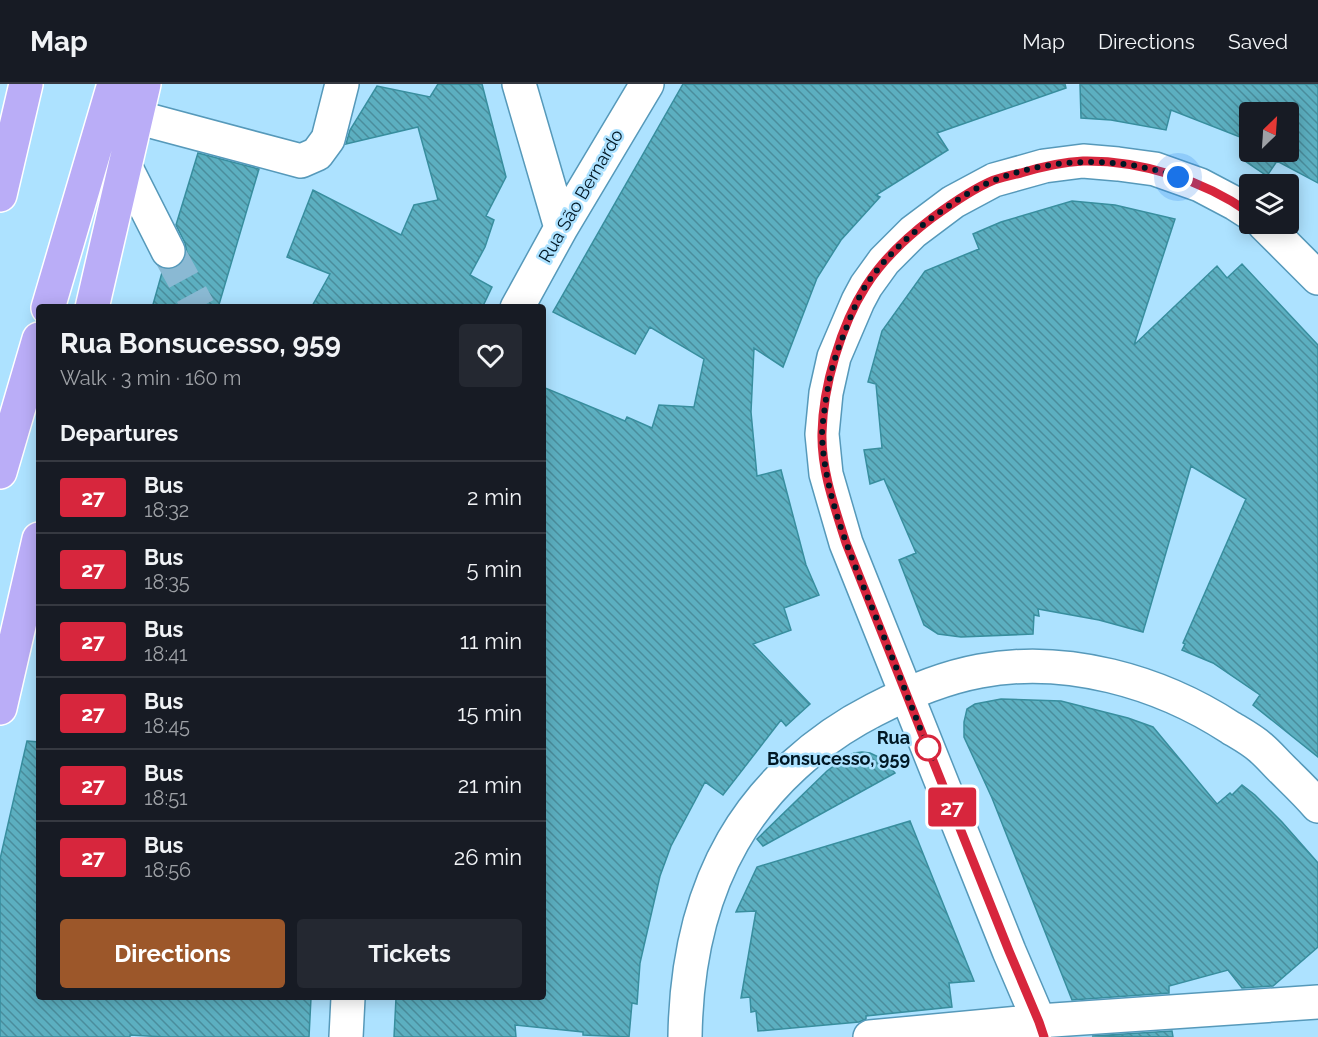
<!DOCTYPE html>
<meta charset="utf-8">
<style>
body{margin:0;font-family:Raleway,sans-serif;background:#242831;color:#f1f3f6;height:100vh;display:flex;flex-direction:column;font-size:22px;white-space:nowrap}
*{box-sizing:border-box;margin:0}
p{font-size:20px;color:#9ea1a6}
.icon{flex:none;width:33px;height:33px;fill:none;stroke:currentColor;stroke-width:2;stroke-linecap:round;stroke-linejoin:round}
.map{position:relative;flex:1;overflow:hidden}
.side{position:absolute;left:36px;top:220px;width:510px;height:696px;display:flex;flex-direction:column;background:#171b24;border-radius:6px;box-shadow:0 3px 15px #0003}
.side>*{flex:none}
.badge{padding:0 12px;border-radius:4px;font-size:21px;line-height:39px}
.needle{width:39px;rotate:25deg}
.tools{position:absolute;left:1239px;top:18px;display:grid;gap:12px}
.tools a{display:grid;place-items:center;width:60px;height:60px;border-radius:6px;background:#171b24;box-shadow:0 3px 15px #0003;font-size:30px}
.you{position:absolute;width:30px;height:30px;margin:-15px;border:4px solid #fff;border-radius:50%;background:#1a73e8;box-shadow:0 0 0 9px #1a73e833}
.map>.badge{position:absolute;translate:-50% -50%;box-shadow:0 0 0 3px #fff}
h2{padding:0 24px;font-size:22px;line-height:54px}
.round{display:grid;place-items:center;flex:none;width:63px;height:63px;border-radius:6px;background:#242831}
.headline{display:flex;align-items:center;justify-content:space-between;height:102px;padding:0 24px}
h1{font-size:28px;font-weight:700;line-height:45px}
.button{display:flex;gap:12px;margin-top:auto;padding:12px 24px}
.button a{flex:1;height:69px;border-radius:6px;background:#9c572a;color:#fff;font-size:24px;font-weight:700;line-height:69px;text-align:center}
.button a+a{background:#242831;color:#f1f3f6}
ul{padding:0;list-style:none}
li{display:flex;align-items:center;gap:18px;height:72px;padding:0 24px;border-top:2px solid #363941}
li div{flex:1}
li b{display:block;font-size:22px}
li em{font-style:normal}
li .badge{min-width:66px;font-weight:700;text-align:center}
header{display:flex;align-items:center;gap:36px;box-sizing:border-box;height:84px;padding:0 30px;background:#171b24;border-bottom:2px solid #363941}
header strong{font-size:28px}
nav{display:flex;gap:33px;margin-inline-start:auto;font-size:21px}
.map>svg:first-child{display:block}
</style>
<header>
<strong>Map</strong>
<nav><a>Map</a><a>Directions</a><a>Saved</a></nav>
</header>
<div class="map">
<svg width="1318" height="953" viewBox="0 0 1318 953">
<defs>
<pattern id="building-back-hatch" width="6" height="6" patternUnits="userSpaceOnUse" patternTransform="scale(1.5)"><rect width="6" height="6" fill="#5cafc0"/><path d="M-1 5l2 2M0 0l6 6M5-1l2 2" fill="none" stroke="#4a8d9c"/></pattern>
</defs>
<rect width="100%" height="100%" fill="#ade2ff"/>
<path fill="url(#building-back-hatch)" stroke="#388e9e" stroke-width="1.5" d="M438,0H482L506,93L486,132L494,136L485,163L470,191L492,203L482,224H311L330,190L287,173L313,106L401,151L414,121L438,116L418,43L346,60L350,46L377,2L430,13Z
M683,0H1065L1066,4L937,49L948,66L876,111L880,113L841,156L817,194L783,283L754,264L751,328L757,392L781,386L806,481L819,511L784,524L791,546L753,560L810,620L786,642L781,636L723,711L705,698L671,762L660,792L640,879L637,920L632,919L629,953L583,951V948L515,941L516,953H394L396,914H543V303L625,337L627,333L652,344L659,321L694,323L704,275L650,243L635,270L553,228Z
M1080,0H1318V99L1277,77L1267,92L1245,77L1251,68H1288V28H1250V57L1171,26L1166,46L1111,36L1081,34Z
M198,69L259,85L218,224H152L163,185L168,186L177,183L183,178L187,169L185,159L176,141Z
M1072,117L1115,121L1175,135L1134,261L1217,182L1227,194L1242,180L1318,261V673L1253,621L1260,611L1213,579L1182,566L1185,560L1183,559L1246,415L1191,382L1143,548L1099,536L1038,525L1039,532L1034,531L1033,550L961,553L938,550L924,541L899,476L916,469L884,395L870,400L864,366L882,364L876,300L868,298L882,247L925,187L979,165L973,150L1001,138Z
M1001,615L1061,617L1128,634L1153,643L1217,720L1230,709L1232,711L1242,701L1255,711L1282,738L1318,779V863L1273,902L1242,904L1228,886L1169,902V909L1072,916L992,714L964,653V638L967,625L975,620Z
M27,657L39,658V914H311L309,953H165L130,951V953H0V775Z
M862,668L870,669L883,675L895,689L763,762L757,755L827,687L843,675L854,669Z
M910,737L974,897L949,899L952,923L866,932V935L859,938L758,947L756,927L751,928L750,913L741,914L756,827L736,828L757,783Z
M1172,947L1173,953L1092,952Z"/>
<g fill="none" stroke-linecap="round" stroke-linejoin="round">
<path stroke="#8ab9d3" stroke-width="33" stroke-dasharray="33 16" stroke-linecap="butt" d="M168,167L199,224"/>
<defs>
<path id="minor" d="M519,0L561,144
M136,33L301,77L317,70L328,55L342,0
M125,82L168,167
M1264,140L1318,194
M517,224L561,144L647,0
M346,953L348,914
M685,953C686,886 699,816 733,757C765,701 817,655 874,626C907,609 942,594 980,587C1066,571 1159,597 1231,644C1241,650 1252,656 1261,664C1268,670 1274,677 1280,683C1293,696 1306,708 1318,722
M870,953L1039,937L1318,918
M1044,953L1039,937L1009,867L846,459L826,390L822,350L826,309L834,273L858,217L866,202L884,177L913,148L953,118L994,96L1044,82L1083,77L1118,80L1155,85L1200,101L1236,120L1250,129"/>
<path id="highway" d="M0,111L26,0
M48,224L114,0
M92,224L144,0
M0,388L39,255
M0,624L39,455"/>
</defs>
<use href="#minor" stroke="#5699ba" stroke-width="36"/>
<use href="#highway" stroke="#fff" stroke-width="36"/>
<use href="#minor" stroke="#fff" stroke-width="33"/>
<use href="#highway" stroke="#baadf7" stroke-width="33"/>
</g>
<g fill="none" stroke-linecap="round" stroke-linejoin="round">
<defs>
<path id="line" d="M1044,953L1039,938L1009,867L846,459C835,424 821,386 822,349C823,302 841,241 866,202C883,175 907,153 932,134C951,120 972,105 994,96C1003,93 1012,91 1021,89C1041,83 1062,78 1083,77C1140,76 1203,96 1250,129"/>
</defs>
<use href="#line" stroke="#fff" stroke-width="14"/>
<use href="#line" stroke="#d7263d" stroke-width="9"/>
<path stroke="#001724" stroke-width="6" stroke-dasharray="0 10.8" d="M928,664L932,674C912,624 893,575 873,526C850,470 825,413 822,352C822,345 823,337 824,330C827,304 832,279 842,255C849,237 856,217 866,201C883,176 905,155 929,136C950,121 971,105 995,96C1053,73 1119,72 1178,93"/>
</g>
<circle fill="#fff" stroke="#d7263d" stroke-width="3" cx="928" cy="664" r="12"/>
<g text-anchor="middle" stroke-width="5" stroke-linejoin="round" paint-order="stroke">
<g font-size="18" fill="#001724" stroke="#ade2ff">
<text transform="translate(581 112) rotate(-60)" y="6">Rua São Bernardo</text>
</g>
<g font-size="18" font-weight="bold" fill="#001724" stroke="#ade2ff" text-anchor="end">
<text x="910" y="660">Rua<tspan x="910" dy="21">Bonsucesso, 959</tspan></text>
</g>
</g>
</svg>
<div class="tools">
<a><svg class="needle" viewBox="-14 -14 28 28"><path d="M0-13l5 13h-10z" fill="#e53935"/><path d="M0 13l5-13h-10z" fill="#9ea1a6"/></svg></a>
<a><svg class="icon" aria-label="layers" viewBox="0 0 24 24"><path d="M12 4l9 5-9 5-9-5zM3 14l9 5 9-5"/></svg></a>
</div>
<div class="you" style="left:1178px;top:93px"></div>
<b class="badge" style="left:952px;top:723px;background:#d7263d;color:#fff">27</b>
<section class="side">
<div class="headline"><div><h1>Rua Bonsucesso, 959</h1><p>Walk · 3 min · 160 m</p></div><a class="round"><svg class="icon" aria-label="heart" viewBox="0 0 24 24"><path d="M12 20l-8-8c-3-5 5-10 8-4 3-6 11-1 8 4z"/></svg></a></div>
<h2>Departures</h2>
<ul>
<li><span class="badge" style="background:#d7263d;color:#fff">27</span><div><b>Bus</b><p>18:32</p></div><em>2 min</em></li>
<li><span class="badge" style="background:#d7263d;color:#fff">27</span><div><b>Bus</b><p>18:35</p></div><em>5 min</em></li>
<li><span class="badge" style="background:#d7263d;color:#fff">27</span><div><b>Bus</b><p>18:41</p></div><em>11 min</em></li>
<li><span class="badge" style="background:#d7263d;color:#fff">27</span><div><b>Bus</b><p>18:45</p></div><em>15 min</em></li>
<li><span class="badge" style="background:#d7263d;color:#fff">27</span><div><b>Bus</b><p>18:51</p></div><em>21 min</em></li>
<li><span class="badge" style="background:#d7263d;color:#fff">27</span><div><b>Bus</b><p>18:56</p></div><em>26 min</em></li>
</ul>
<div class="button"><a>Directions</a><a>Tickets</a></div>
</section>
</div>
